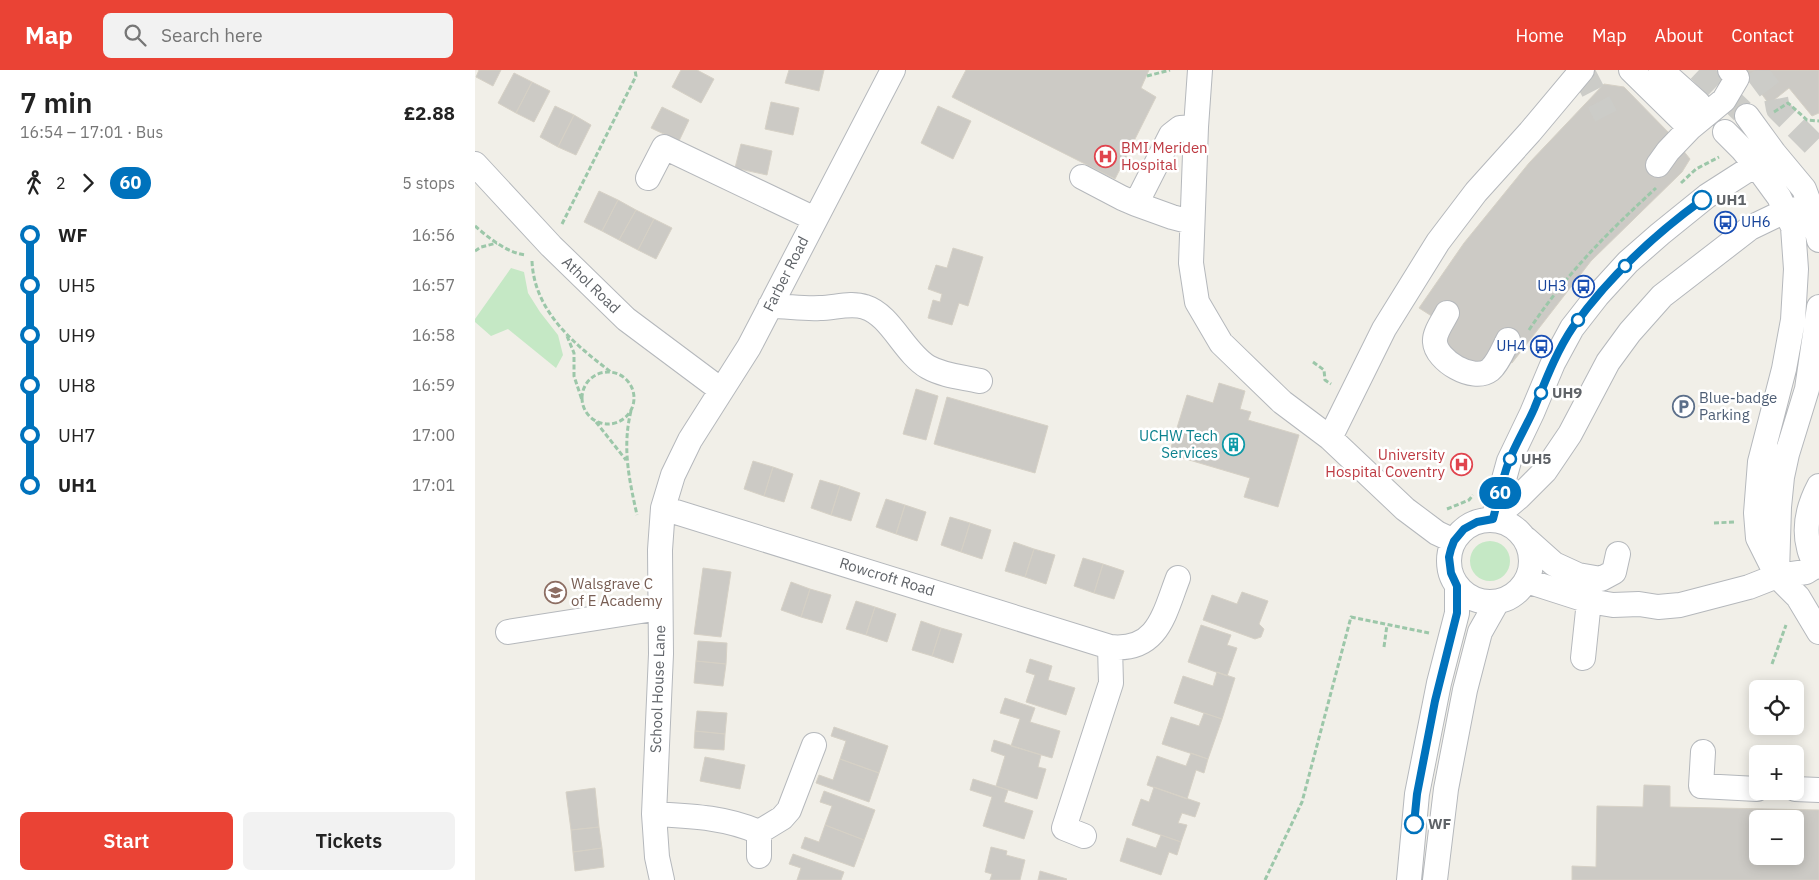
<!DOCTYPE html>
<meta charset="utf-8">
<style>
body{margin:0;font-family:"IBM Plex Sans",sans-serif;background:#f2f2f2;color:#222;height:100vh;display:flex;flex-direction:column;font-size:19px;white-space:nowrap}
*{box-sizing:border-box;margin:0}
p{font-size:16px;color:#767676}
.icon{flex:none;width:28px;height:28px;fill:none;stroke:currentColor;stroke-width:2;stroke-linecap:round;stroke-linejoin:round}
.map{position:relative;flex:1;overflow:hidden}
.drawer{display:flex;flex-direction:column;background:#fff;width:475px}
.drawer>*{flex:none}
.badge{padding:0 10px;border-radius:16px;font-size:18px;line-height:32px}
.fabs{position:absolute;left:1274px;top:610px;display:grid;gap:10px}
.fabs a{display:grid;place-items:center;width:55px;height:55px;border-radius:8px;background:#fff;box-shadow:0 2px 12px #0003;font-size:25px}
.map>.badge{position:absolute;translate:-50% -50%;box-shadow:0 0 0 2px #fff}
.legs{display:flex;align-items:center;gap:8px;height:55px;padding:0 20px;font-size:16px}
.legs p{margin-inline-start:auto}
.headline{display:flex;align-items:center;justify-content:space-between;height:85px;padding:0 20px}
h1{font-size:28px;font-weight:600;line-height:38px}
.cta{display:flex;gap:10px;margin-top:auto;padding:10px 20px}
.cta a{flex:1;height:58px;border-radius:8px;background:#ea4335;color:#fff;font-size:20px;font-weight:600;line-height:58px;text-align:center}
.cta a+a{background:#f2f2f2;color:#222}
ul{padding:0 20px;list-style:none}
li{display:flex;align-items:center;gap:18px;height:50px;font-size:19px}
li i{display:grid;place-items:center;width:8px;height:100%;margin:0 6px;background:currentColor}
li i::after{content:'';width:12px;height:12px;margin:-6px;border:4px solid;border-radius:50%;background:#fff}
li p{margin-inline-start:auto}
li:first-child i{background:linear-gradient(#0000 50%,currentColor 0)}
li:last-child i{background:linear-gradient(currentColor 50%,#0000 0)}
header{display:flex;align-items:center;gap:30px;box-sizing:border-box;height:70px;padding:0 25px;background:#ea4335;color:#fff}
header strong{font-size:24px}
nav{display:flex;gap:28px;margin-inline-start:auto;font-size:18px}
.search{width:350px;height:45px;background:#f2f2f2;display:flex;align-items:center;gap:12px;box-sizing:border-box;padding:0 18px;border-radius:8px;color:#767676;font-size:19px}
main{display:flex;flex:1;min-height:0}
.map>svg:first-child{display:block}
</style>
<header>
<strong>Map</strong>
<div class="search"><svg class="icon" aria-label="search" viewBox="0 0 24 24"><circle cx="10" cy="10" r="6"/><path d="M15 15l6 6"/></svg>Search here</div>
<nav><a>Home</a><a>Map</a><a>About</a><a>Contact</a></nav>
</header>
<main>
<section class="drawer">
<div class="headline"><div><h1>7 min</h1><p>16:54 – 17:01 · Bus</p></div><b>£2.88</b></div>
<div class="legs"><svg class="icon" aria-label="walk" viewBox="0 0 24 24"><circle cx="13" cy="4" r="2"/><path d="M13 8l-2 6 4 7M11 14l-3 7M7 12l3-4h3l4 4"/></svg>2<svg class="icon" aria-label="forward" viewBox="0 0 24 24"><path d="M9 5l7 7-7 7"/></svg><b class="badge" style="background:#0072bc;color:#fff">60</b><p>5 stops</p></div>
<ul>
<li><i style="color:#0072bc"></i><b>WF</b><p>16:56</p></li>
<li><i style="color:#0072bc"></i><span>UH5</span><p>16:57</p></li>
<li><i style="color:#0072bc"></i><span>UH9</span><p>16:58</p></li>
<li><i style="color:#0072bc"></i><span>UH8</span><p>16:59</p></li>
<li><i style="color:#0072bc"></i><span>UH7</span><p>17:00</p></li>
<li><i style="color:#0072bc"></i><b>UH1</b><p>17:01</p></li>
</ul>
<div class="cta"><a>Start</a><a>Tickets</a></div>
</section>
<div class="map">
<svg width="1344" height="810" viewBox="0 0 1344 810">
<rect width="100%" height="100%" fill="#f1efe8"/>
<path fill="#c5e8c5" d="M36,198L49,202L53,223L65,242L83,265L88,285L81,298L33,259L16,266L0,252V249Z
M995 491a20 20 0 1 1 40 0a20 20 0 1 1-40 0Z"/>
<path fill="#cccac5" stroke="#d6d1c6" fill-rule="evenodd" d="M4,0H26L18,16L1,7Z
M206,0H222L239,9L226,33L197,17Z
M314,0H349L344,21L310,13Z
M491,0H674L666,18L681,27L640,109L477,27Z
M1269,0H1344V43L1337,46L1314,18L1294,34Z
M39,3L57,12L41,43L23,33Z
M57,12L75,21L59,52L41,43Z
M1129,14L1149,17L1195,64L1215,89L1207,102L1116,191L1037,293L1016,281L1003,296L971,278L974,257L944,238L989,173L1054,93Z
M296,32L324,38L318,65L290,59Z
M80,36L99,45L83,77L65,67Z
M463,36L496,51L478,89L446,73Z
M187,37L214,50L204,71L176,58Z
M99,45L116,55L101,85L83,77Z
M266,74L297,81L292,105L260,98Z
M124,121L143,130L127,161L109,152Z
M143,130L161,140L144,170L127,161Z
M161,140L179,149L163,180L144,170Z
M179,149L197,158L181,189L163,180Z
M478,178L508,187L493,236L484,233L477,255L453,248L458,230L465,232L467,224L453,219L461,195L472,198Z
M744,313L770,321L765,339L776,342L773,350L824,365L803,437L769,427L775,408L694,384L712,325L738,333Z
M441,319L463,326L451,370L428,364Z
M472,327L573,356L560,403L459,374Z
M278,391L298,397L289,426L269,419Z
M298,397L318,404L309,432L289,426Z
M345,410L365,416L356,445L336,438Z
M365,416L385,423L376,451L356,445Z
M411,429L430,435L421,464L401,457Z
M430,435L451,442L442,471L421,464Z
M475,447L495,453L486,482L466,475Z
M495,453L516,460L507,489L486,482Z
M539,472L559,479L550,507L530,501Z
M559,479L580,485L571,514L550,507Z
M608,488L628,494L619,523L599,516Z
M628,494L649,501L639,529L619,523Z
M228,498L256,502L246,567L219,564Z
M316,512L335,519L326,547L306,540Z
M335,519L356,525L347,553L326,547Z
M767,522L793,531L784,554L789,559L786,567L780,569L728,550L737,525L762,534Z
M381,531L400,537L391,565L371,559Z
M400,537L421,544L412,572L391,565Z
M446,551L466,558L457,586L437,580Z
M726,555L756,565L752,575L762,578L752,606L713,592Z
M466,558L487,564L478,593L457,586Z
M223,571L252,573L251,594L221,591Z
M555,589L577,596L573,610L600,618L591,645L551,632L560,605L551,602Z
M221,591L251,594L248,616L219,613Z
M742,602L760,608L747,649L699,633L708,606L738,616Z
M530,628L560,638L555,652L585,661L577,688L536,676L545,649L525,643Z
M222,641L252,643L250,664L220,661Z
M729,643L747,649L733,689L687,674L696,647L724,656Z
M359,657L413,676L404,703L365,689L371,671L356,666Z
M220,661L250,664L249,680L219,678Z
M519,670L566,685L563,697L571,699L562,729L521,716L530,686L516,681Z
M716,683L733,689L729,703L721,700L712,729L672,715L682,686L711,696Z
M230,687L270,695L265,719L225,711Z
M365,689L404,703L394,732L341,713L344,705L358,710Z
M498,709L533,720L529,732L558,741L549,769L508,756L517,727L495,720Z
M1169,715L1195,716V737L1344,740V810H1097V796L1121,797L1122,736L1168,737ZM1282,749H1320V786H1282Z
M679,717L725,733L720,747L707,743L703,753L712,755L706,772L657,755L666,729L674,732Z
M120,718L124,757L96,760L91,722Z
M349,721L400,740L389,770L350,755L357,736L345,732Z
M350,755L389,770L379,797L326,778L330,767L344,772Z
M124,757L127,778L98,782L96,760Z
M686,765L706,772L702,785L694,782L686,805L645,791L652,768L681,778Z
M516,777L532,781L531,785L550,790L545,810H515L517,804L510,802Z
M127,778L129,797L100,801L98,782Z
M318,784L369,802L366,810H322L326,798L314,794Z
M565,801L592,809L591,810H563Z"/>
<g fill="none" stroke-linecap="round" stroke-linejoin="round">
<path stroke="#ccccc8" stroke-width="24" stroke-dasharray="24 12" stroke-linecap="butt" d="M1107,0L1131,46
M1224,0L1272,46
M1280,0L1301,28L1303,39L1344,80"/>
<defs>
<path id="minor" d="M725,0L721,57L716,193L722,232L746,273L807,332L855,368L930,439L962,463L979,471
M1156,0L1215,58L1249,30L1262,8L1255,0
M1272,46L1299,83L1329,119L1335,135L1344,170
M1250,62L1267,79L1285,101L1304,127L1318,157L1321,199L1318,250L1309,299L1285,392L1281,443L1283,468L1302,506L1323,527L1344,562
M0,94L76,176L151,249L246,320
M1183,95L1193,81L1215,58L1223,33L1186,0
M607,107L647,128L661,134
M173,108L189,77L340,149
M716,152L697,147L661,134L696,65L705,58L721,57
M295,236C312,236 328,239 345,238C359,238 376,232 390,237C416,245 429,283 453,297C469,306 488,307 505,311
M972,243C968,251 959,263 960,272C961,290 998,313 1015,300C1023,293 1028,280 1033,270
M855,368L909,259L963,172L1001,122L1055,62L1107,0
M1299,386L1296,397L1304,437
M188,438L635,577C683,582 689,544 703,508
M1018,449L1034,391L1057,343L1078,293L1097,258L1122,226L1153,192L1185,164L1232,126L1299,83
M1018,449L1044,427L1070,401L1095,364L1133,292L1155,262L1187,226L1275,158L1302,145L1335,135
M974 491a41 41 0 1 1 82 0a41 41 0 1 1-82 0Z
M1051,469L1079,494L1103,505L1126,509L1139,502L1143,484
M1341,497C1339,491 1335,484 1334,478C1328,456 1334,435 1344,416
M1302,503L1304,437L1307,407L1312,384L1332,319L1344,237
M1052,511L1114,531L1138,535L1164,534L1183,537L1205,535L1274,517L1302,506L1331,502L1344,494
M33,562L185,538
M1108,588L1114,531
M1228,682L1226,716L1282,719
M1320,719L1344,720
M179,744C215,746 250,747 284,762
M609,766L589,758L636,613L635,577
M284,786V762L307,748L314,740L339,675
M187,810L182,787L179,744L186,584L185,480L188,438L198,405L215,370L274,277L418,0
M934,810L942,724L964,613L982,543V516
M960,810L971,719L990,620L1005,562L1022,532"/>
</defs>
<use href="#minor" stroke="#b5b8bc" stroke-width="26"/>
<path stroke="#9cc7a9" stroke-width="3" stroke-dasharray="5 2.5" stroke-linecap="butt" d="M672,6L695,0
M1299,42L1313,33L1332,50L1344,51
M1206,113L1221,99L1244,87
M87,154L161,6L160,0
M0,156C14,168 32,183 51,185
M0,181L6,177L22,173
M57,191C59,241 99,274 136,302
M1054,260C1091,204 1132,163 1181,118
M92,266L99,283V306L107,330
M838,292L849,300L850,310L856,314
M107 328a26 26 0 1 1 52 0a26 26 0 1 1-52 0Z
M156,341C147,377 154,409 162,445
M121,352L151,390
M972,439L994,430L998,425
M1239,453L1259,452
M909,577L912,555
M1297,594L1311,555
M790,810L827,732L876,547L954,563"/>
<use href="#minor" stroke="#fff" stroke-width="24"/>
</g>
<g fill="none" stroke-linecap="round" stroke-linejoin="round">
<defs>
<path id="line-1" d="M939,754L942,724L960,631L982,543V516L976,503L974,487L976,479L979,471L989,459L1002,452L1018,449C1023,430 1027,410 1034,391C1041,373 1051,357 1059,339C1070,312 1081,282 1098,257C1133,208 1179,165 1227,130"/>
</defs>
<use href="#line-1" stroke="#fff" stroke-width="11"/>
<use href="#line-1" stroke="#0072bc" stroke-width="8"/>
</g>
<defs>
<symbol id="hospital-ring" viewBox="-11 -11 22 22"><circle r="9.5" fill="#fff" stroke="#e0444e" stroke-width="1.5"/><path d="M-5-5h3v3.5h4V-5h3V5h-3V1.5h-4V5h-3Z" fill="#e0444e"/></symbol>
<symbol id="bus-ring" viewBox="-11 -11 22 22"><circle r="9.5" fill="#fff" stroke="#1a4fb4" stroke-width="1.5"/><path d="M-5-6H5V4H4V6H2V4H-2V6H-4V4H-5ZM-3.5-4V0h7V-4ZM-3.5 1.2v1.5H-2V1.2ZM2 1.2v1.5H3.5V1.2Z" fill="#1a4fb4"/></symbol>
<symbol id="parking-ring" viewBox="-11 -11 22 22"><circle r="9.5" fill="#fff" stroke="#5c6f8a" stroke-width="1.5"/><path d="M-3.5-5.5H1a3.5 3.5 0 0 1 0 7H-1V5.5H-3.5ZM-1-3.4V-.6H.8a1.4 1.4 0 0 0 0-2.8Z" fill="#5c6f8a"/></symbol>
<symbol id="building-ring" viewBox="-11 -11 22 22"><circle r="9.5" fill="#fff" stroke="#0f9aa8" stroke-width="1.5"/><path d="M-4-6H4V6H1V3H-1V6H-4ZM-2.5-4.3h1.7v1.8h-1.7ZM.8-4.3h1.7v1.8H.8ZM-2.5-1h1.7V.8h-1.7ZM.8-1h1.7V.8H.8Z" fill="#0f9aa8"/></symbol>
<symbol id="school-ring" viewBox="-11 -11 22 22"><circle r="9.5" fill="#fff" stroke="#8d6e63" stroke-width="1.5"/><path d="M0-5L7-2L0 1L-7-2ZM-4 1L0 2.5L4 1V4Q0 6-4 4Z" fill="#8d6e63"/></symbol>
</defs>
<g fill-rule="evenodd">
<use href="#hospital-ring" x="618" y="74" width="25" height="25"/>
<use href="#bus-ring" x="1238" y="140" width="25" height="25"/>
<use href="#bus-ring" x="1096" y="204" width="25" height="25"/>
<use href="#bus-ring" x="1054" y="264" width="25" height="25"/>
<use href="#parking-ring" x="1196" y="324" width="25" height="25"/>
<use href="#building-ring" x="746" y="362" width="25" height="25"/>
<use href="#hospital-ring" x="974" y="382" width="25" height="25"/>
<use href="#school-ring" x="68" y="510" width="25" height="25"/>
</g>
<g fill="#fff" stroke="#0072bc" stroke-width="2.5">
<circle cx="1227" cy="130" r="9"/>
<circle cx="1150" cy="196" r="6"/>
<circle cx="1103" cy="250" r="6"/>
<circle cx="1066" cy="323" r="6"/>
<circle cx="1035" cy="389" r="6"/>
<circle cx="939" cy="754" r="9"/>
</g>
<g text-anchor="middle" stroke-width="5" stroke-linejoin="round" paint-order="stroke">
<g font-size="15" fill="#be3a42" stroke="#fff" text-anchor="start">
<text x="646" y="83">BMI Meriden<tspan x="646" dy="17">Hospital</tspan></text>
<text x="970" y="390" text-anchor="end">University<tspan x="970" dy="17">Hospital Coventry</tspan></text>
</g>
<g font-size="15" font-weight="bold" fill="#5f6368" stroke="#fff" text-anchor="start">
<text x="1241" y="135">UH1</text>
<text x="1077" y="328">UH9</text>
<text x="1046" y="394">UH5</text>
<text x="953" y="759">WF</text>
</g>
<g font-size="15" fill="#164399" stroke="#fff" text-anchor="end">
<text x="1266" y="157" text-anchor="start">UH6</text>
<text x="1092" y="221">UH3</text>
<text x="1051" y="281">UH4</text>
</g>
<g font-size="15" fill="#5f6368" stroke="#fff">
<text transform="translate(311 204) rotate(-63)" y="5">Farber Road</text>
<text transform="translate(116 215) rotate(44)" y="5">Athol Road</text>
<text transform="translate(412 507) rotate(17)" y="5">Rowcroft Road</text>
<text transform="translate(183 619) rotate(-88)" y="5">School House Lane</text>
</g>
<g font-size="15" fill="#4e5e75" stroke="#fff" text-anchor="start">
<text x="1224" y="333">Blue-badge<tspan x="1224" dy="17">Parking</tspan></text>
</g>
<g font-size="15" fill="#0d838f" stroke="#fff" text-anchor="end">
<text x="743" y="371">UCHW Tech<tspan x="743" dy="17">Services</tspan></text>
</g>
<g font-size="15" fill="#785e54" stroke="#fff" text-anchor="start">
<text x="96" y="519">Walsgrave C<tspan x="96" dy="17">of E Academy</tspan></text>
</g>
</g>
</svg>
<div class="fabs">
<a><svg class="icon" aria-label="locate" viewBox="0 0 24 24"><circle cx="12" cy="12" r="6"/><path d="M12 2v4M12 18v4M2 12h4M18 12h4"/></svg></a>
<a>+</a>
<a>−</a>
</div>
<b class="badge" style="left:1025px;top:423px;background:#0072bc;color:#fff">60</b>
</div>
</main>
